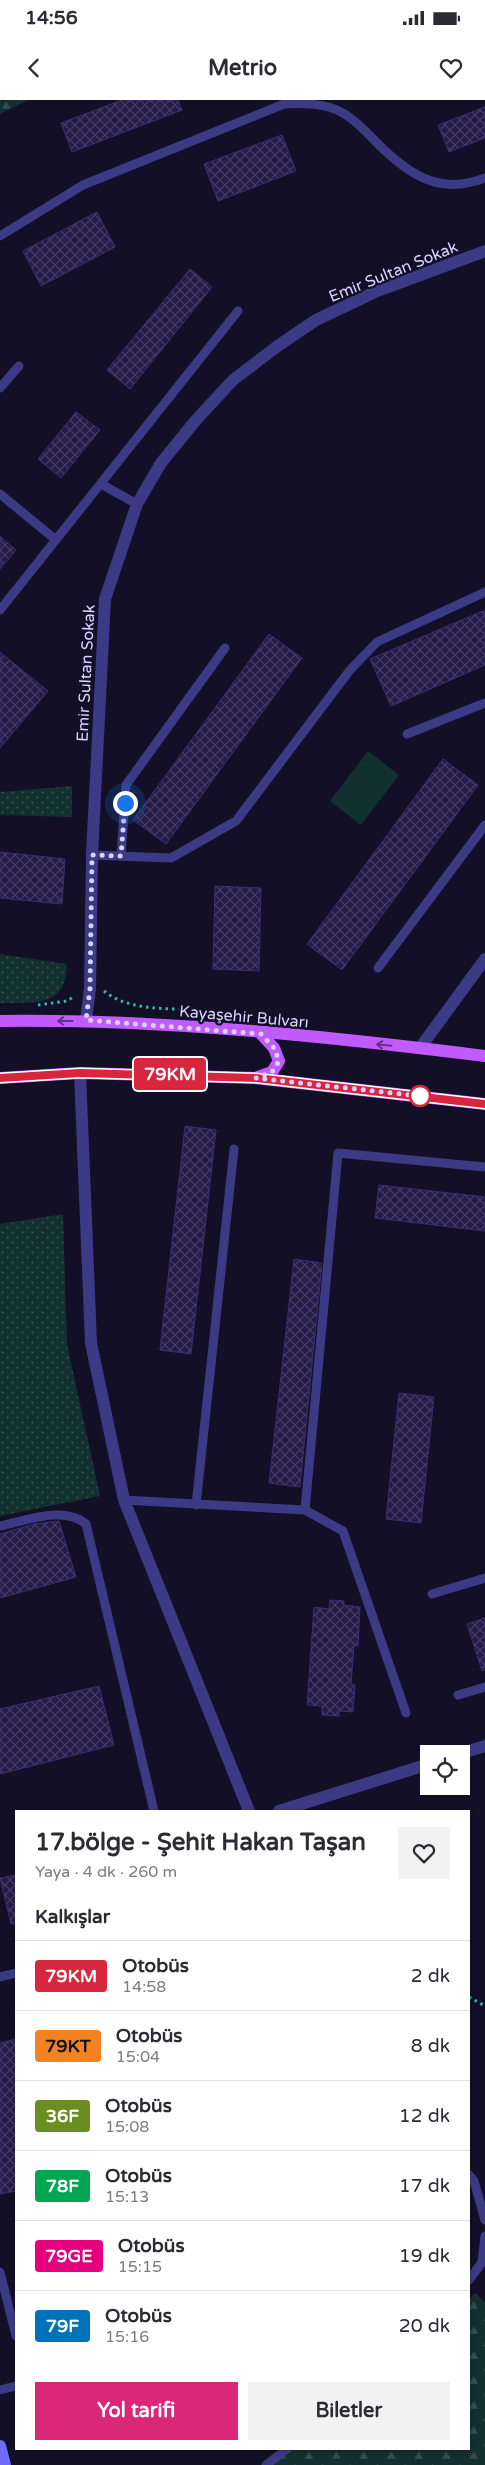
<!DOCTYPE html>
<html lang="tr">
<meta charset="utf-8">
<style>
body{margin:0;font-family:"Varela Round",sans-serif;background:#f2f2f3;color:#2b2b33;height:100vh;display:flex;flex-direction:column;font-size:19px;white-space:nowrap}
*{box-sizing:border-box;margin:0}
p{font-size:16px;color:#7c7c81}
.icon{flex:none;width:28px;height:28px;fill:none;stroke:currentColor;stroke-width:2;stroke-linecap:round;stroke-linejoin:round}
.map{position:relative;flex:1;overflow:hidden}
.side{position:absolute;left:15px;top:1710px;width:455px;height:640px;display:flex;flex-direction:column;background:#fff;border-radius:0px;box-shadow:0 1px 4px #0004}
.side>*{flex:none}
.badge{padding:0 10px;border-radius:4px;font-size:18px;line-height:32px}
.fabs{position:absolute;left:420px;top:1645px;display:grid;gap:10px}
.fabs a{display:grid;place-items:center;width:50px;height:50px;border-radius:0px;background:#fff;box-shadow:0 1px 4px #0004;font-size:25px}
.you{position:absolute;width:25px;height:25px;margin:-12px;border:4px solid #fff;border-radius:50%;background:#1a73e8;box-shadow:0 0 0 8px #1a73e833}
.map>.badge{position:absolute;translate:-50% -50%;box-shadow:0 0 0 2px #fff}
h2{padding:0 20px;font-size:19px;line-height:45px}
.round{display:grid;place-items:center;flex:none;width:52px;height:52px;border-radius:0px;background:#f2f2f3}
.headline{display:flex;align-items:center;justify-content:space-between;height:85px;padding:0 20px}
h1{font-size:24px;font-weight:800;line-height:38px}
.cta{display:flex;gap:10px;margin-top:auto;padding:10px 20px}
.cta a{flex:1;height:58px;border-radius:0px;background:#db2777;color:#fff;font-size:20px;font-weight:800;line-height:58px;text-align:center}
.cta a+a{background:#f2f2f3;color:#2b2b33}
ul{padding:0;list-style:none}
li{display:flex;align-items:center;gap:15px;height:70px;padding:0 20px;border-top:1px solid #e1e1e2}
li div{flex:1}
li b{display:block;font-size:19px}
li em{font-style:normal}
li .badge{min-width:55px;font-weight:700;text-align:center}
.status{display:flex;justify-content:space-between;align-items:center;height:35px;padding:0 25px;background:#fff;direction:ltr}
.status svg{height:14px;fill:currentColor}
header{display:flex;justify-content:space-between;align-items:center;height:65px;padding:0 20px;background:#fff;font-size:22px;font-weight:800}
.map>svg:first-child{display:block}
</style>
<div class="status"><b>14:56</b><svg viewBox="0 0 49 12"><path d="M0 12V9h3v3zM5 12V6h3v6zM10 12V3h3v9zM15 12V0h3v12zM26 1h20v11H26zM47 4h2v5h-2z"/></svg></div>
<header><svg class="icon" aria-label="back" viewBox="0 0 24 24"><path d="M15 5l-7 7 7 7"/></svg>Metrio<svg class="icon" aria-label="heart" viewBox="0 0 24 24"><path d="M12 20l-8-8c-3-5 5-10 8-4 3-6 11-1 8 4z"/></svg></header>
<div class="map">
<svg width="485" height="2365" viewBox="0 0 485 2365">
<defs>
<pattern id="grass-dots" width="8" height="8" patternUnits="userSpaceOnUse" patternTransform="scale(1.25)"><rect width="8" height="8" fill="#12302f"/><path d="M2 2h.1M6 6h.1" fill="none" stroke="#344d4e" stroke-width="1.8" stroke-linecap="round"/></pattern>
<pattern id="forest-firs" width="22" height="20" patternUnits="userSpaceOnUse" patternTransform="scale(1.25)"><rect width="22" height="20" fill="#12302f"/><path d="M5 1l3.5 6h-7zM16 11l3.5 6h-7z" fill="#344d4e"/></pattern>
<pattern id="building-cross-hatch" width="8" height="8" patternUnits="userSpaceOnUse" patternTransform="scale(1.25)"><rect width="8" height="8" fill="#241b47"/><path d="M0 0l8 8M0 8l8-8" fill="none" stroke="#433b63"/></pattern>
</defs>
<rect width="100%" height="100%" fill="#130f26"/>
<path fill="url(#grass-dots)" d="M72,686V717L0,715V692Z
M0,854L67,864C66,909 34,902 0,903Z
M63,1114L67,1244L100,1396L0,1416V1124Z"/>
<path fill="url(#forest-firs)" d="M0,0H28L0,14Z
M475,2193L485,2202V2365H272L292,2349H469V2199Z"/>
<path fill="#12302f" d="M368,651L399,675L361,725L330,701Z"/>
<path fill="url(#building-cross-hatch)" stroke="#3b2d73" d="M122,0H178L182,10L72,52L61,23Z
M485,7V38L449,52L438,25Z
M282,35L296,71L218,101L204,64Z
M97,112L115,147L41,186L23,151Z
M190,169L212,187L130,289L107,270Z
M76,312L100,330L61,378L38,359Z
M0,436L16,450L0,469Z
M485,510V565L391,606L370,559Z
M269,534L302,558L166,744L133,720Z
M0,552L48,591L0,648Z
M443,659L478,685L342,870L307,844Z
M0,752L65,759L62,804L0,798Z
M215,786L261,788L259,871L213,869Z
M185,1026L216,1030L191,1254L160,1250Z
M379,1085L485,1097V1131L375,1118Z
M294,1159L322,1163L300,1387L269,1383Z
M399,1293L434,1297L421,1423L386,1419Z
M59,1421L76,1477L0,1498V1434L34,1424Z
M330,1500L344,1501V1505L360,1507L358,1546H354L351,1584L355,1585L353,1612L339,1611V1616L322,1615V1606L307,1605L314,1507L329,1509Z
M485,1518V1570L482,1571L467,1524Z
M99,1586L114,1645L0,1674V1609Z
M16,1775V1824H11L0,1778Z
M16,1939V2091L0,2094V1943Z"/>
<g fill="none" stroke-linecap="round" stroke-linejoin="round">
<path stroke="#2fb8b0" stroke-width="3" stroke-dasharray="2.5 4" stroke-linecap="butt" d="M104,891C128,911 167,908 197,910
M38,905L67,901L75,896
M469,1897L485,1906"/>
<path stroke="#3d3a85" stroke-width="9" d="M0,136L83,85L284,4C302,3 325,3 341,12C355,19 366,32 376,42C408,74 439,96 485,78
M0,288L19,266
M101,384L137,404
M0,394L56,440
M0,510L238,211
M407,634L485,603
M92,755L171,758L236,721L350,570L377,542L485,492
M121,756L126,685L225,548
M378,868L485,725
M124,1400L305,1410
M196,1405L234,1049
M0,1426C26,1421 64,1405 86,1424L154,1711
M432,1494L485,1478
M458,1595L485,1587
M406,1613L343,1431L305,1410L338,1053L485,1067
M0,1877L16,1873
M469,2075L474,2081L485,2120
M482,2162L485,2136
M0,2172L16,2236
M469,2180L485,2158
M0,2290L16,2286
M266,2365L287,2349"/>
<path stroke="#3d3a85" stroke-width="12" d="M86,920L90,889L92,755L105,499L137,404L161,363L196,320L233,280L279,245L316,220L375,192L485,151
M420,948L485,859
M80,973L91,1243L124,1400L249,1711
M459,1654L485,1646
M279,1711L429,1664"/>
<path stroke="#6f6bff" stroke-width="12" d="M0,2346L5,2365"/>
<path stroke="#c25bff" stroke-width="12" d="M0,921C162,919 325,936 485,956
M258,977L272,972L279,961L274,948L261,934
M0,978L80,973L255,978L485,1004"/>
</g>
<defs><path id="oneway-shaft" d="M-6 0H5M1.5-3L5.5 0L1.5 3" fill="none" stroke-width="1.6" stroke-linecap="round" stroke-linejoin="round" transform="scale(1.25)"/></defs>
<g stroke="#623188">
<use href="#oneway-shaft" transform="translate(65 921) rotate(180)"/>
<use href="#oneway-shaft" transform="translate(384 945) rotate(-175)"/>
</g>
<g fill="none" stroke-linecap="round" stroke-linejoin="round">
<defs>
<path id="line" d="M0,978L80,973L256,978L485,1004"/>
</defs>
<use href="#line" stroke="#fff" stroke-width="11"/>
<use href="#line" stroke="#d7263d" stroke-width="8"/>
<path stroke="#d9d4ff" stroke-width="5" stroke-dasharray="0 9" d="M125,703L121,756L92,755L90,889L86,920L261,934L274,948L279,961L272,972L256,978L428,997L420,996"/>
</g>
<circle fill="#fff" stroke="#d7263d" stroke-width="2.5" cx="420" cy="996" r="10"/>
<g text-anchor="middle" stroke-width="4.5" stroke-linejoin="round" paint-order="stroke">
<g font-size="16" fill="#d9d4ff" stroke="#130f26">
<text transform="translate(393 171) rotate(-22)" y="6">Emir Sultan Sokak</text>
<text transform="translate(85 573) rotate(-87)" y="6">Emir Sultan Sokak</text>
<text transform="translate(244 916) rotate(5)" y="6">Kayaşehir Bulvarı</text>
</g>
</g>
</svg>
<div class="fabs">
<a><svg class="icon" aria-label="locate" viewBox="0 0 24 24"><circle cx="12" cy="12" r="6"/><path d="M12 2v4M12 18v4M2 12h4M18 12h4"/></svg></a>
</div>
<div class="you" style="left:125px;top:703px"></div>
<b class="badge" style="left:170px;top:974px;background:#d7263d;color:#fff">79KM</b>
<section class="side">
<div class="headline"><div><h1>17.bölge - Şehit Hakan Taşan</h1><p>Yaya · 4 dk · 260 m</p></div><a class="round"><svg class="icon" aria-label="heart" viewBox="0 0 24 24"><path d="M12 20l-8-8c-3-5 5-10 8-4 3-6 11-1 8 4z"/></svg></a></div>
<h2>Kalkışlar</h2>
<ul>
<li><span class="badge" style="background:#d7263d;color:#fff">79KM</span><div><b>Otobüs</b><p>14:58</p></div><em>2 dk</em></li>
<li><span class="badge" style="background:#f58220;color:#111">79KT</span><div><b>Otobüs</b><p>15:04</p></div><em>8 dk</em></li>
<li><span class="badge" style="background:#6b8e23;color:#fff">36F</span><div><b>Otobüs</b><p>15:08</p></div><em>12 dk</em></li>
<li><span class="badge" style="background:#00a651;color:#fff">78F</span><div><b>Otobüs</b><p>15:13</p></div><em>17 dk</em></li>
<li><span class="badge" style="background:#e6007e;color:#fff">79GE</span><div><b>Otobüs</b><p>15:15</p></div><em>19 dk</em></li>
<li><span class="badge" style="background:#0072bc;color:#fff">79F</span><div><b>Otobüs</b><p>15:16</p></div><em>20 dk</em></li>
</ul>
<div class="cta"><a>Yol tarifi</a><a>Biletler</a></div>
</section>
</div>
